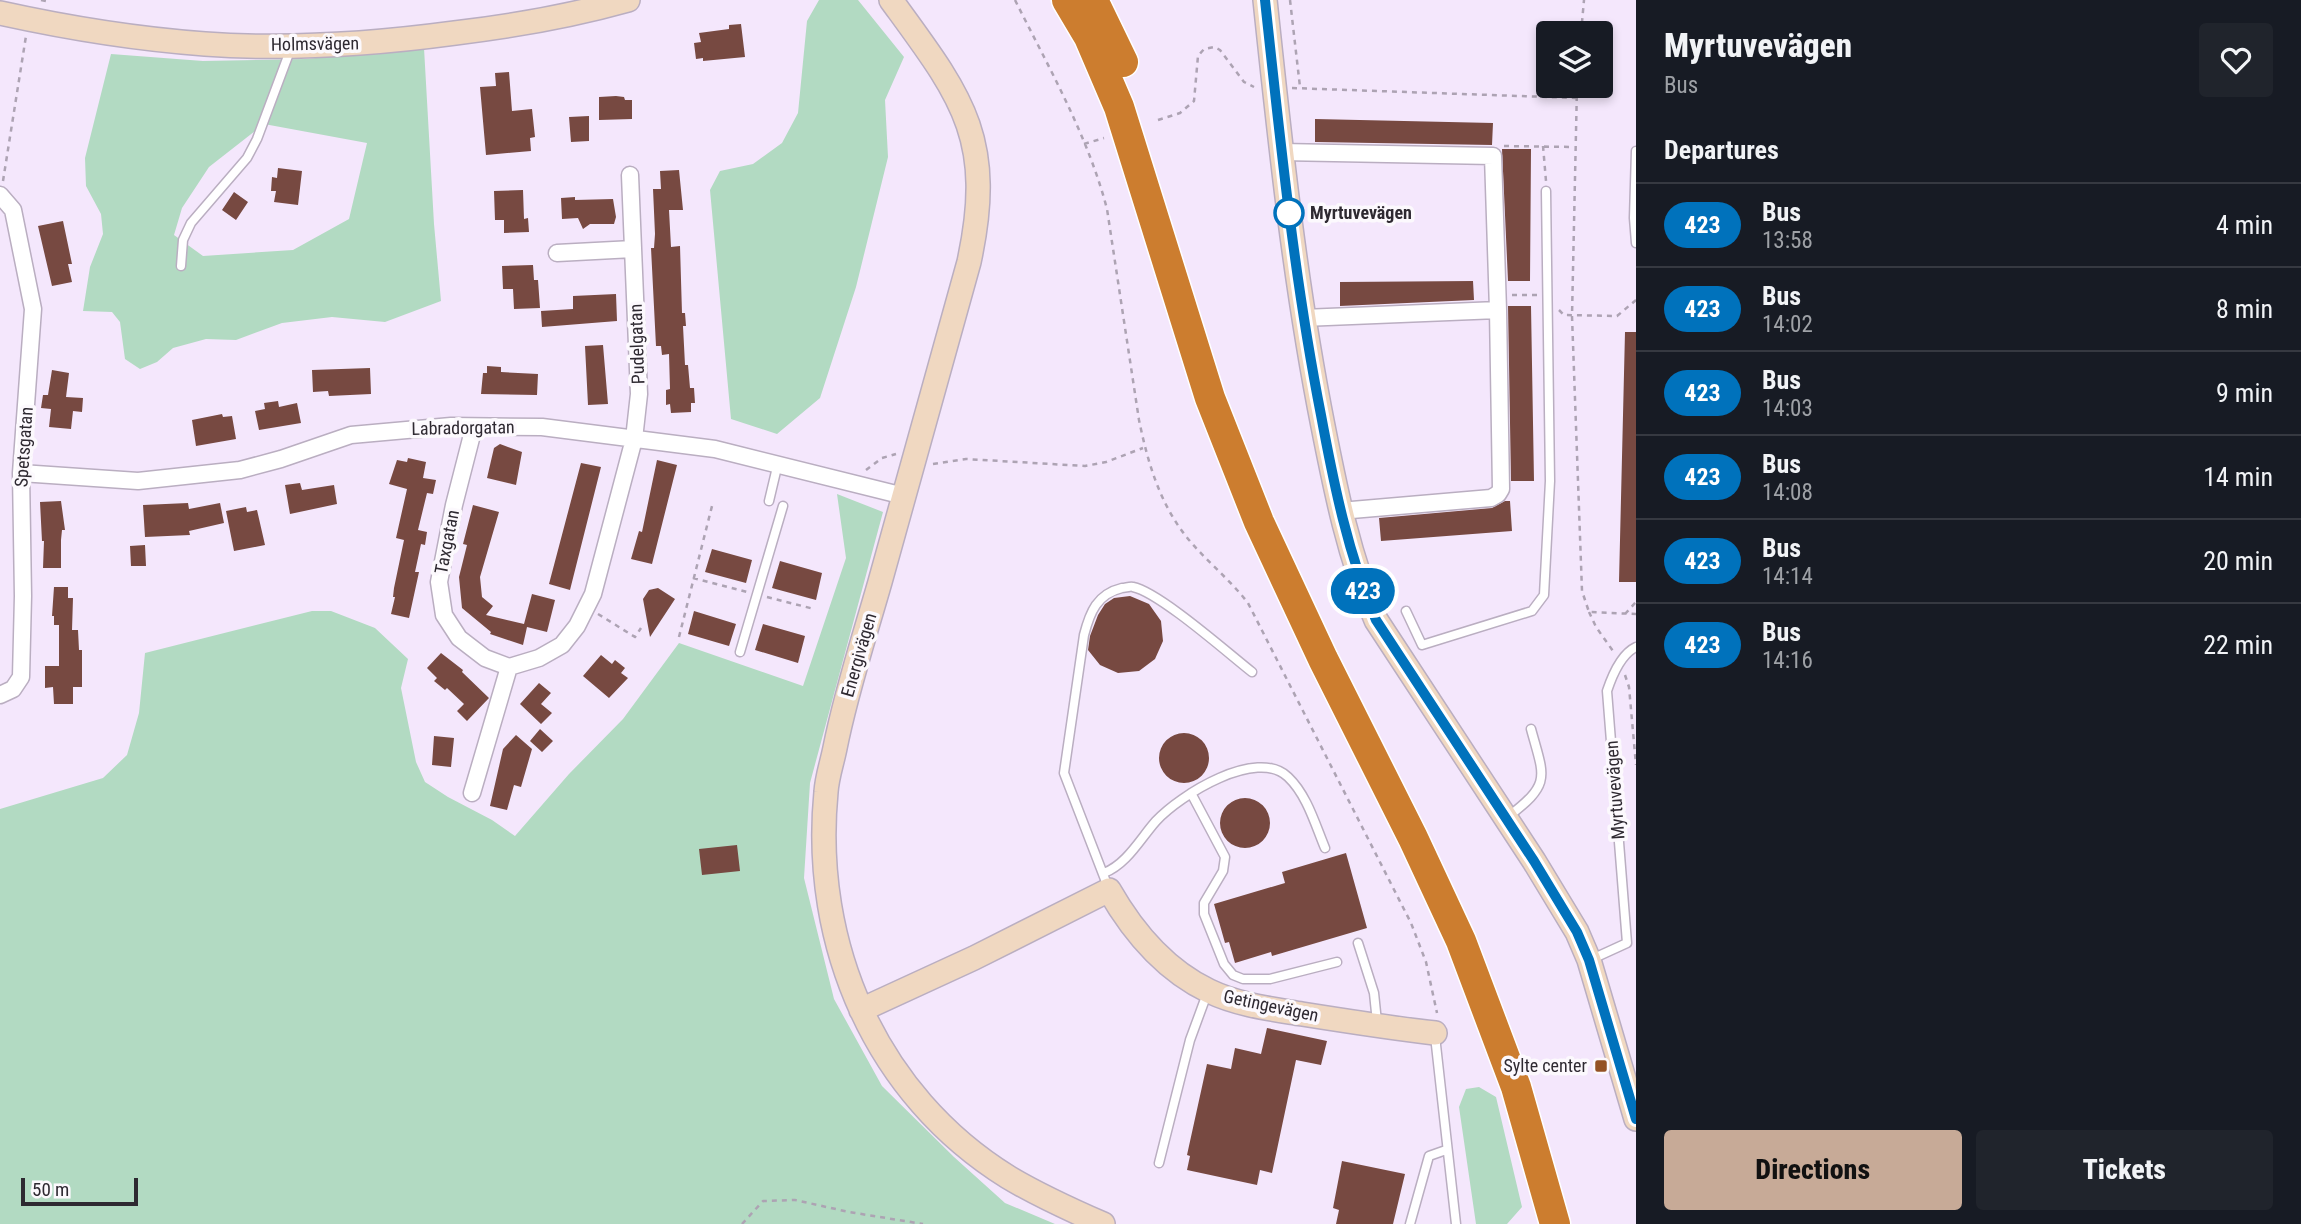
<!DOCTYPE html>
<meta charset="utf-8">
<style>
body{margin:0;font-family:"Roboto Condensed",sans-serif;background:#20242c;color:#f1f3f6;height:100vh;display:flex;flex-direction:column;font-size:26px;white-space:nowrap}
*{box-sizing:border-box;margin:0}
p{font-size:23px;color:#9ea1a6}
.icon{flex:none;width:38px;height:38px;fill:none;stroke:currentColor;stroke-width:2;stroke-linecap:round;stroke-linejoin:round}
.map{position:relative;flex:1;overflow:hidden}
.sheet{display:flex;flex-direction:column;background:#171b24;width:665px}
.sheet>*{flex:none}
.badge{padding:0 14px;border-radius:23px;font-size:24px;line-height:46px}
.fabs{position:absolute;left:1536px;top:21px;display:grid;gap:14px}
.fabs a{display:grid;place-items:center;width:77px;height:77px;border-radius:7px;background:#171b24;box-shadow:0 4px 10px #0003;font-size:35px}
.scale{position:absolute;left:21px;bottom:18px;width:117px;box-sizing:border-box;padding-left:7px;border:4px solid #2e2931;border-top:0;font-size:19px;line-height:24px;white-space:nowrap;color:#2e2931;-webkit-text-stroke:5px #fcf9fd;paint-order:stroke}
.map>.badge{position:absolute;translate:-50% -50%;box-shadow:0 0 0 4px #fff}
h2{padding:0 28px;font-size:26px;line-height:63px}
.round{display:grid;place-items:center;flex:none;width:74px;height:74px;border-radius:7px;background:#20242c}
.summary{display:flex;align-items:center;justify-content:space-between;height:119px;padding:0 28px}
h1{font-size:33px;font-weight:800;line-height:52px}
.button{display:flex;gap:14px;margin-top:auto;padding:14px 28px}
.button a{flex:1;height:80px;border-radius:7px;background:#c7aa97;color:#111;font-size:28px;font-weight:800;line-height:80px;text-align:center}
.button a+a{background:#20242c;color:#f1f3f6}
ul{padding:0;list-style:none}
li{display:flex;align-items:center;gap:21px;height:84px;padding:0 28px;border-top:2px solid #363941}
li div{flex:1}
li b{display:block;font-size:26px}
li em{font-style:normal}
li .badge{min-width:77px;font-weight:700;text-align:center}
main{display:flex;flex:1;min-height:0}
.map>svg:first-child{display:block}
</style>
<main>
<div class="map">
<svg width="1636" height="1224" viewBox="0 0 1636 1224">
<rect width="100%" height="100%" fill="#f4e7fc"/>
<path fill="#b2dac2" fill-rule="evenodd" d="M819,0H858L904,57L885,100L888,157L856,287L820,398L777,434L731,419L710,190L720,171L753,164L782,143L798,113L807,21Z
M424,48L434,224L441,301L385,322L332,317L282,323L236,340L206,339L173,348L157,362L140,369L125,359L120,322L112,312L83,311L90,267L103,234L101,214L86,186L85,158L111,54L203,61L305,59ZM264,124L367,143L349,219L293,250L203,256L174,235L182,208L209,167Z
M837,494L883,512L810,783L804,878L834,999L882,1086L954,1157L1005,1203L1055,1224H0V809L103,778L127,755L139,713L145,653L312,611H331L375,628L408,659L401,688L416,762L425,782L448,797L492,820L515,836L569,774L623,719L679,643L803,686L846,558Z
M1479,1087L1496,1097L1522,1207L1507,1224H1476L1459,1107L1466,1089Z"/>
<path fill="#774941" d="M741,24L745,57L703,61V58L696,59L694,43L701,42L699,33L729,29V25Z
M509,72L512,111L532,109L535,137L530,138L531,151L486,155L480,87L496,86L495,73Z
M616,96L624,97L625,100H632V119L599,120V97Z
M589,116V141L571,142L569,117Z
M1315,119L1493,123L1492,145L1315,142Z
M1502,149H1531L1530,281H1508Z
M278,168L302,171L298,205L274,202L276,191H271L272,177L277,178Z
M679,170L683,210H669L671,247L680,246L682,313H685L686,326H683L685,365H688L690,388H694L695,403H691V412L671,413L670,404L666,405V390L670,389L669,354L662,355L661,346H656L651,248H654L655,234L653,189H661L660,171Z
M523,190L524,219L528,218L529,232L504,233V220H495L494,191Z
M234,192L248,202L236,220L222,210Z
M575,197V200L613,199L616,217L614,224H590L583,229L578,218L562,219L561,198Z
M63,221L72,264H68L72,282L52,286L38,226Z
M533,265L534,280H538L540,308L514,309L513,289H503L502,266Z
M1473,281L1474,300L1340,306V282Z
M616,294L617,321L542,327L541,311L573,309V296Z
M1508,306H1531L1534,481H1511Z
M1625,332H1636V582H1619Z
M603,345L608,404L588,405L585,346Z
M487,366L501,367V372L538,374L537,395L481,394L483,373H487Z
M370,368L371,394L329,396L328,391L313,392L312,370Z
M52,370L69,373L66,397L83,398L82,412L73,411L71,429L49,427L51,409L41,408L43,395H48Z
M278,401L279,407L297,403L301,423L259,430L255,411L265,409L264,403Z
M222,414L223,417L232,416L236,439L196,446L192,420Z
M500,444L522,452L516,485L487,478L494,448Z
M408,458L426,462L423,478L436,480L433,494L427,493L418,530L427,532L425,545L421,544L415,572H419L409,618L391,614L395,597H393L394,588L404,540L396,538L407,489L389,484L397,460L407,462Z
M657,460L677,465L652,564L631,559L639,531L642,532Z
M581,463L601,467L570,590L549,584Z
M300,483L302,490L334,485L337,504L290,514L285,485Z
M61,501L65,530H62L61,540V568H43L44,541H42L40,502Z
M1505,501H1510L1512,531L1381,541L1379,518L1492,508Z
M188,503L189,509L220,503L224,523L189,531L190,535L145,537L143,505Z
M473,505L499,512L480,577L482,597L493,606L486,615L524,624L532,594L555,600L547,632L527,627L523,645L490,634L491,632L462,608L459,577L467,545L463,544Z
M246,507L247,512L257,510L265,545L234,551L226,511Z
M145,545L146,566H131L130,546Z
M712,549L752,560L746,583L705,572Z
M780,561L822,573L816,600L772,588Z
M54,587H68V598H73L72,630H78L79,650H82V687H73V704H54L53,687L45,688V666H59V625H54V616H52Z
M658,588L675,599L650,637L643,599L649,590Z
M1130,596L1149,604L1161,621L1163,641L1155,659L1139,671L1118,673L1100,665L1088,650L1090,636L1098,615L1105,604L1114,598Z
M694,611L736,624L729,646L688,634Z
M763,624L805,636L798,663L755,650Z
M441,653L463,670L462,672L489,698L467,721L457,711L464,704L447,688L445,690L434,681L437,678L427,668Z
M601,655L612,664L615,660L625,668L621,673L628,678L609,698L583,676Z
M539,683L551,693L541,704L552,713L541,724L520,704Z
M540,729L553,741L542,752L530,741Z
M1159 758a25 25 0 1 1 50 0a25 25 0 1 1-50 0Z
M516,735L532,749L521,787L514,785L507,810L490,806L503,749Z
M434,736L454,738L451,767L432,765Z
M1220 823a25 25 0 1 1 50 0a25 25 0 1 1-50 0Z
M737,845L740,871L702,875L699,849Z
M1346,853L1367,928L1272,956L1271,952L1235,963L1229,942L1225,943L1214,904L1285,883L1282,872Z
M1267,1028L1327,1041L1321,1065L1296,1060L1272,1173L1260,1170L1257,1185L1187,1170L1190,1156L1187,1155L1207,1064L1231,1069L1235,1048L1261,1054Z
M1342,1161L1405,1174L1393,1224H1336L1339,1210L1333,1208Z"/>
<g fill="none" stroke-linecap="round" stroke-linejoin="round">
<defs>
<path id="lane" d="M1636,151L1634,218L1636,243
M181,266L183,240L191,223L247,158L257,139L291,48
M769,501L778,463
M1406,611L1422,645L1532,611L1544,595L1550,481L1546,191
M740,652L783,506
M1191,793L1225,857L1223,871L1204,903V914L1224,964L1233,975L1243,979H1270L1337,962
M1509,816C1552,783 1544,777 1531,729
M1104,873C1127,864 1140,839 1156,821C1180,795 1257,747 1288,777C1307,795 1315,824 1325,848
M1108,887L1064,773L1084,635C1090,612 1097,594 1122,588C1125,588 1131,586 1133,587C1159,592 1229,654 1252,672
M1358,943L1374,993L1377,1022
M1592,959L1627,943L1607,691C1612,676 1621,654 1636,647
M1435,1036L1456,1224
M1159,1163L1190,1040L1208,991
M1410,1224L1429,1156L1446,1150"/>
<path id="street" d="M1281,152L1493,156L1498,310L1501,489L1498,494L1491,498L1340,511
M0,195L13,210L33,309L21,473L23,596L21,677L13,689L0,695
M557,253L633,249
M1303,318L1498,310
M474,427L454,505L439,582L444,615L459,638L485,658L509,667L539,658L562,645L577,626L593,594L634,439L639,394L630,175
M21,473L138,481L240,470L281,459L351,435L451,426L542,427L715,449L904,496
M472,793L509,667"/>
<path id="secondary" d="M891,0C961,96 996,137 969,262C939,369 910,476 880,582C864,638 846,692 835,748C832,763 827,777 826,792C811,945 876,1095 1008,1177C1038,1195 1071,1210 1103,1224
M1265,0C1280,143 1295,285 1323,426C1336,492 1349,557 1376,620L1534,861L1577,932L1589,960L1636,1119
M0,13C68,28 136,39 205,44C289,50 373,44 455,33C514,26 571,16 628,0
M861,1010L974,958L1109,890C1133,932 1165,970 1209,991C1238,1005 1272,1009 1302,1014C1346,1021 1390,1028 1435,1033"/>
<path id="highway" d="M1067,0L1089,37L1119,107L1210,398L1259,522L1323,659L1413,838L1461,941L1516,1087L1555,1224
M1093,0L1123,62"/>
</defs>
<use href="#lane" stroke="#baaec1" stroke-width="11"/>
<use href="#street" stroke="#baaec1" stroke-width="19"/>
<use href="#secondary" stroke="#baaec1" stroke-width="26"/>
<use href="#highway" stroke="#fff" stroke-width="33"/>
<path stroke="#ada3b3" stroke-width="2.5" stroke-dasharray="5 5" stroke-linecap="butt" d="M41,0L50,2
M1015,0C1049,68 1088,136 1107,209L1139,420C1147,459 1158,498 1182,531C1201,557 1228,577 1248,603L1411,923L1426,962L1437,1013
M1290,0L1300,87
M1581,33L1584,0
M1577,86L1572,316L1582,591L1589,612L1636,614
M1292,88L1576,98
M1158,120L1180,113L1194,101L1198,56L1204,49L1214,47L1220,50L1244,82L1254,87
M1084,144L1104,138
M1504,146L1574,147
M1543,146L1546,181
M3,181L26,36
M1512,295H1537
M1559,310L1564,315L1617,316L1636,300
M933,464L966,459L1085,466L1106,462L1143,448
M866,470L882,458L896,454
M693,578L747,592
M767,597L814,609
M1589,612L1596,627L1613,651
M598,614L635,637L641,628
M1625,614L1636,602
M679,637L713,502
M1625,675L1629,687L1636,765
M742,1224L763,1201L795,1200L849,1212L923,1224"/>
<use href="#lane" stroke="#fff" stroke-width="8"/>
<use href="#street" stroke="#fff" stroke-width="16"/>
<use href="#secondary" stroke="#f0d8c1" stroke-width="23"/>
<use href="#highway" stroke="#cc7d2f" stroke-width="30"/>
</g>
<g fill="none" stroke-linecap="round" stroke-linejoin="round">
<defs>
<path id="line" d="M1265,0C1280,139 1294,278 1321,415C1334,485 1348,554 1376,620L1534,861L1577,932L1589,960L1636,1119"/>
</defs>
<use href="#line" stroke="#fff" stroke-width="16"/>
<use href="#line" stroke="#0072bc" stroke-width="10"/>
</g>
<circle fill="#fff" stroke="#0072bc" stroke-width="3.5" cx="1289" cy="213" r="14"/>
<rect fill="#945123" stroke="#fcf9fd" stroke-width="2.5" x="1594" y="1059" width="14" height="14" rx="3.5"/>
<g text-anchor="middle" stroke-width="7" stroke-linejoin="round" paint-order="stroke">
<g font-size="18" fill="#2e2931" stroke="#fcf9fd">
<text transform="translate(315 44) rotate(-1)" y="6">Holmsvägen</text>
<text transform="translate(637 344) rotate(-92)" y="6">Pudelgatan</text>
<text transform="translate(463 428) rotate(-1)" y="6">Labradorgatan</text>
<text transform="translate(24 447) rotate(-86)" y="6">Spetsgatan</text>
<text transform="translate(447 542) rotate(-79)" y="6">Taxgatan</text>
<text transform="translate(859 655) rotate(-74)" y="6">Energivägen</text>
<text transform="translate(1615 790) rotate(-94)" y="6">Myrtuvevägen</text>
<text transform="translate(1271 1006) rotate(12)" y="6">Getingevägen</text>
</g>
<g font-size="18" font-weight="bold" fill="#2e2931" stroke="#fcf9fd" text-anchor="start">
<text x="1310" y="219">Myrtuvevägen</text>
</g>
<g font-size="18" fill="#2e2931" stroke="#fcf9fd" text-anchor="end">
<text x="1587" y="1072">Sylte center</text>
</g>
</g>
</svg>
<div class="fabs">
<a><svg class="icon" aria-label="layers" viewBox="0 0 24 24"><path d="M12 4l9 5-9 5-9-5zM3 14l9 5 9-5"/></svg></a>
</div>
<div class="scale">50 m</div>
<b class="badge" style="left:1363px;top:591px;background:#0072bc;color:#fff">423</b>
</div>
<section class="sheet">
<div class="summary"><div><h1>Myrtuvevägen</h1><p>Bus</p></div><a class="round"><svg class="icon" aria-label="heart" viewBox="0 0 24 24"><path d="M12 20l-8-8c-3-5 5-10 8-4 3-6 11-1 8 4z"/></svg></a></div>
<h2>Departures</h2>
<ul>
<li><span class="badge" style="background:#0072bc;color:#fff">423</span><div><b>Bus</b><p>13:58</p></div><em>4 min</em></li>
<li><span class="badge" style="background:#0072bc;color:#fff">423</span><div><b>Bus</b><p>14:02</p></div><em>8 min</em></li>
<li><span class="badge" style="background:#0072bc;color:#fff">423</span><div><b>Bus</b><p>14:03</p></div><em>9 min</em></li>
<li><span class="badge" style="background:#0072bc;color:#fff">423</span><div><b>Bus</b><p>14:08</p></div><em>14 min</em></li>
<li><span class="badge" style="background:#0072bc;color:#fff">423</span><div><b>Bus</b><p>14:14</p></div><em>20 min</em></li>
<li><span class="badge" style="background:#0072bc;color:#fff">423</span><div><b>Bus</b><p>14:16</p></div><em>22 min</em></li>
</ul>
<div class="button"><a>Directions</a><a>Tickets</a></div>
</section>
</main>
